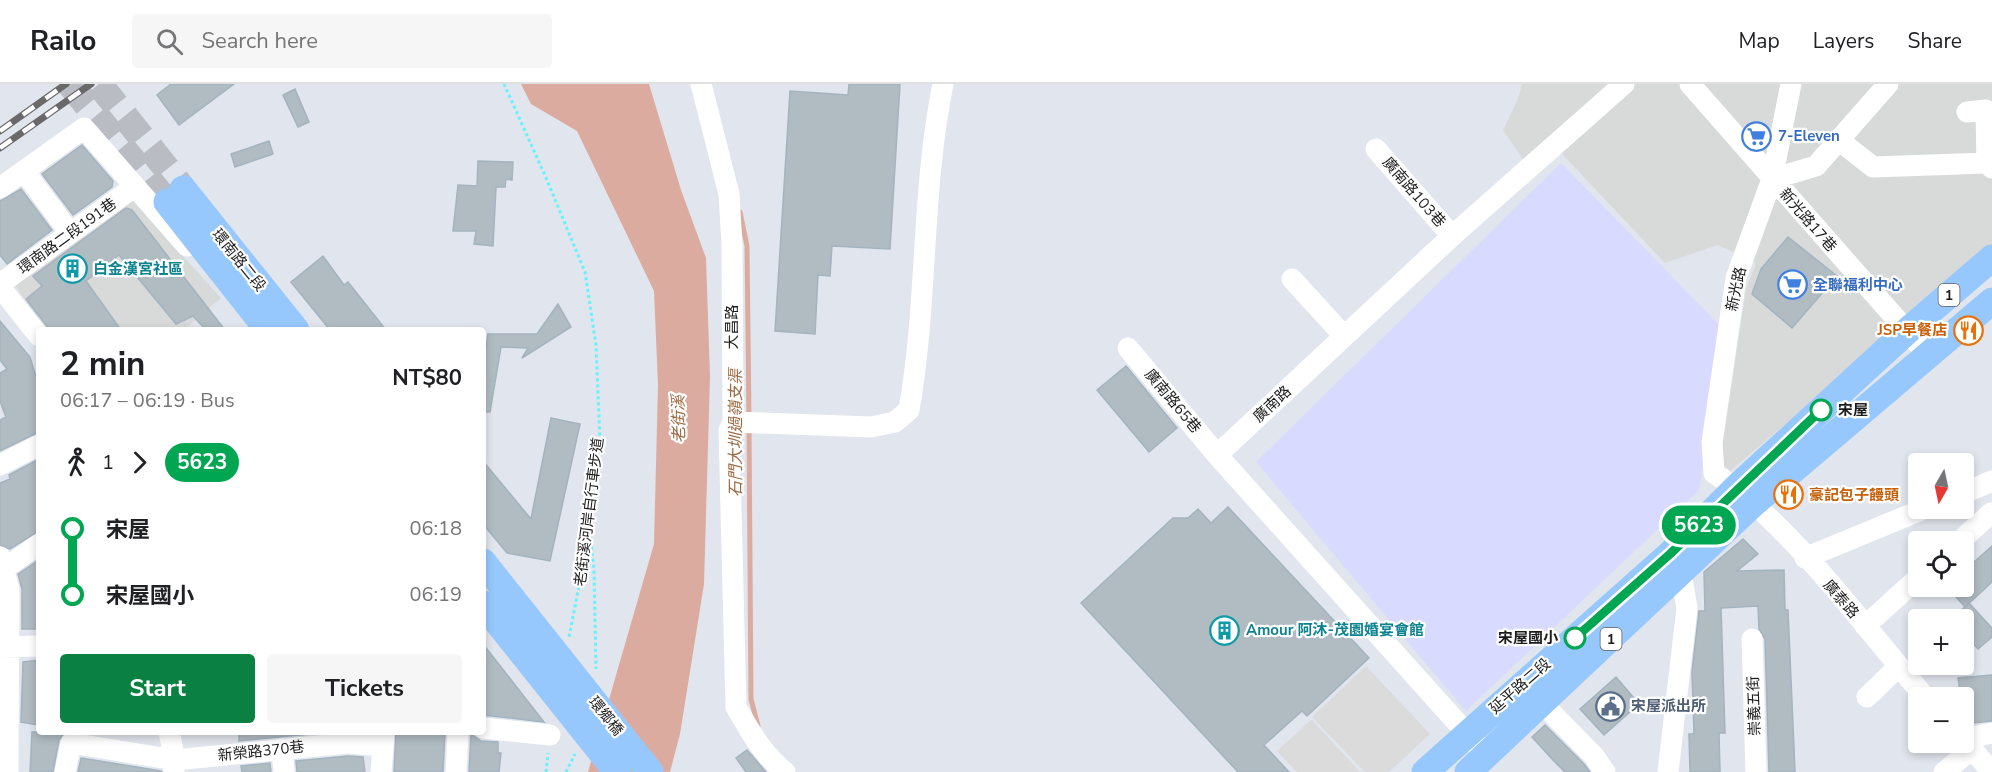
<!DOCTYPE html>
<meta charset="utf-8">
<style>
body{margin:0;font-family:"Nunito Sans","Noto Sans TC",sans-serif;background:#f6f6f6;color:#202124;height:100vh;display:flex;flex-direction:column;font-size:22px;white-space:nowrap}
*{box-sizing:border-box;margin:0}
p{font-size:20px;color:#757577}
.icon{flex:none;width:33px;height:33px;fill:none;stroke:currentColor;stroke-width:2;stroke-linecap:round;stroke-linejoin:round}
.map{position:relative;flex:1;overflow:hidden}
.details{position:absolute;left:36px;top:243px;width:450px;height:408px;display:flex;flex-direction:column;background:#fff;border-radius:6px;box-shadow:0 3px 9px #0003}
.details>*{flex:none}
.badge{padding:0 12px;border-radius:20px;font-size:21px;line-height:39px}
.needle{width:39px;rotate:189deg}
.buttons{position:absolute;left:1908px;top:369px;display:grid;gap:12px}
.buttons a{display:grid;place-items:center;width:66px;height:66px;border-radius:6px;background:#fff;box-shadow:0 3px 9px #0003;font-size:30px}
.map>.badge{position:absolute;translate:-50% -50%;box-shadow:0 0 0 3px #fff}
.legs{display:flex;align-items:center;gap:9px;height:66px;padding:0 24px;font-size:20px}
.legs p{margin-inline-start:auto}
.summary{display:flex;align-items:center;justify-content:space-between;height:102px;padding:0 24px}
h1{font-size:33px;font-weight:700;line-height:45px}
.cta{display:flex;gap:12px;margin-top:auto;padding:12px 24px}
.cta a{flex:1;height:69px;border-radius:6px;background:#0b8043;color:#fff;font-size:24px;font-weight:700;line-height:69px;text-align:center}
.cta a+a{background:#f6f6f6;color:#202124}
ul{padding:0 24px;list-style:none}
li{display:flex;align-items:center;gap:21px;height:66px;font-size:22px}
li i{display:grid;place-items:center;width:9px;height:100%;margin:0 8px;background:currentColor}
li i::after{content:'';width:15px;height:15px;margin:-8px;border:4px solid;border-radius:50%;background:#fff}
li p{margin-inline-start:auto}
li:first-child i{background:linear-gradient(#0000 50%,currentColor 0)}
li:last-child i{background:linear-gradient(currentColor 50%,#0000 0)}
header{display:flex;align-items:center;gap:36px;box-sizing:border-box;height:84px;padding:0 30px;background:#fff;border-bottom:2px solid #e0e0e0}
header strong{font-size:28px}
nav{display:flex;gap:33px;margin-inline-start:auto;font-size:21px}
.search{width:420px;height:54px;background:#f6f6f6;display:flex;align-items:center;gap:15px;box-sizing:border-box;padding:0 21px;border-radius:6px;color:#757577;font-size:22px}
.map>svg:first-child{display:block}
</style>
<header>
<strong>Railo</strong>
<div class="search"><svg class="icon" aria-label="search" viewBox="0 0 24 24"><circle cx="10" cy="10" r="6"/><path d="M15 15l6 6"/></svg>Search here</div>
<nav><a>Map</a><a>Layers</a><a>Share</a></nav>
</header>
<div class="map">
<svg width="1992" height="688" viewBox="0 0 1992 688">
<rect width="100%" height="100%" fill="#e1e5ed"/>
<path fill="#d8dada" d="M1522,0H1992V164L1730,387L1720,378L1746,205L1756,179L1718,161L1665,179L1547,54L1524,77L1503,46L1518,15Z
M131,115L221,214L184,246H46L14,200Z"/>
<path fill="#d8daff" d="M1561,79L1725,247L1699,406L1466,627L1256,378Z"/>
<path fill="#dbdbdb" d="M1366,582L1430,650L1389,688H1365L1312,633Z
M1311,636H1312L1360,688H1297L1277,667Z"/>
<path fill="#dcaba0" d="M521,0H649L681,106L706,174L710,293L704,500L680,650L670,688H588L654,460L658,301L654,207L577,47L531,20Z"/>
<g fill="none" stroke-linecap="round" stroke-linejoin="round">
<path stroke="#dcaba0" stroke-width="5" d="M740,128L747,162L749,334
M749,343L751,615L758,642"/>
</g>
<path fill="#b0bbc2" stroke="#a3b4bf" stroke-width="1.5" d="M171,0H234L179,41L157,11Z
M849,0H900L890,165L832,162L830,192L818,191L815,250L775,247L790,7L848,11Z
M295,5L309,38L298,43L283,11Z
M269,57L273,70L235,83L231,70Z
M82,61L113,97L112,103L73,131L42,90Z
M478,77L513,78L512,96L506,95L505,103H496L493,162L474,160L476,147H453L458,101L477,102Z
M21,105L52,146L7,180L0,171V117Z
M126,124L132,126L225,246H206L193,232L176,240L119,171L86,197L121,246H50L26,215L42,202L33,192Z
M1788,153L1837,192L1792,244L1752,210L1761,185Z
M323,172L344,201L348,198L386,246H330L291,198Z
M558,220L571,243L522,274L528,264L501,263L490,328H483V264L486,265L488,250H537Z
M0,237L30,273L39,302V348L0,367V336L6,333L0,317V289L7,285L0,276Z
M1126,282L1177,344L1149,368L1097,306Z
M551,334L580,340L550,477L507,469L483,440V377L531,435Z
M39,375V447L10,465L0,461V399L10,395L9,391Z
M1228,423L1369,574L1307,632L1302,627L1264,661L1289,688H1238L1081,519L1173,434H1188L1198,425L1211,439Z
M1743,455L1758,470L1737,487L1784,486L1785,526H1788L1795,688H1769L1765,555L1759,545L1758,522L1721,524L1725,649H1719L1720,688H1690L1689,650H1694L1692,588L1699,527H1705L1704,488Z
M1992,462V498L1965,523L1946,502H1964V487Z
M39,476V545H22V505L18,490Z
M1969,519L1992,544V553L1978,565L1964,549V536H1951Z
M483,560L544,638L483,631Z
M39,576V641L21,638L23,578Z
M1992,591V637L1973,639L1972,626L1966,627L1964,606L1960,607L1958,594Z
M1616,593L1639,620L1604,651L1580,625Z
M1545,641L1584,680L1590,688H1565L1552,675L1532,653Z
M32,648H65L59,656L53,688H30Z
M239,648H330L239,657Z
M396,648H445L443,688H394Z
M471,650L481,657L498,658V669H501L499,688H469Z
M747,666L754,674L766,688H746L736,674Z
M348,672L363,673L365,688H297L296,677Z
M81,674L161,687L162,688H78Z
M270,679L271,688H242L241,682Z"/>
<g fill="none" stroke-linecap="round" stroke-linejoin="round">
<path stroke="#b9bdc3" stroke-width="27" stroke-dasharray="27 14" stroke-linecap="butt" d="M70,0L167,118
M99,0L183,105"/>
<path stroke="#64f3fb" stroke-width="3" stroke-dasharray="3 3" stroke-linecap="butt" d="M504,0L547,96L585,188L596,261L600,357L590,446L569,553
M590,451L594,485L596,585
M546,688L548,669
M566,688L575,670"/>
<path stroke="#fff" stroke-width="21" d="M701,0L729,110L732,161L733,338L729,346L736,623C750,647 763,671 785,688
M1690,0L1928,271
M1791,0L1772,95L1736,194L1712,358L1714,389C1793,442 1862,541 1926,614
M1967,28L1986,26L1987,79
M1840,57L1873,83L1987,79L1992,84
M1376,65L1452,152
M24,87L70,149
M1772,95L1816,82L1888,0
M0,104L84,44L187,162
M1292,195L1344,252
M0,200L134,103
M0,203L39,252
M1128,264L1217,371L1478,662
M733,338L871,343L895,338L909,326C928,218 921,108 943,0
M1217,371L1452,152L1624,0
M0,381L39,361
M1964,409L1992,397
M1959,458L1991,429
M0,473L9,505L8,688
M1805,474L1926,424
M5,484L39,460
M1865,542L1918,494
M1752,555L1756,688
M0,563L39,562
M1867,613L1899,582
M1542,619L1594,672L1605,688
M483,644L550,651
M169,648L175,676L174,687
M1964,655L1992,649
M1964,656L1992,688
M282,665L284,688
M65,688L71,659L175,676L348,659L383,662
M381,688L384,650
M456,688L458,648
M1668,688L1687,524L1681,489L1675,478
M1944,688L1972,665"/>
<path stroke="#96c8fd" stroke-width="27" d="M183,105L296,246
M167,118L268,246
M483,478L650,688
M483,520L617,688
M1425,688L1670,470L1736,404L1906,248L1992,174
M1468,688L1753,420L1992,217"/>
<defs>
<path id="rail" d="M0,47L66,0
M0,64L91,0"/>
</defs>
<use href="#rail" stroke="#696969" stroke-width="7"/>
<use href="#rail" stroke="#fff" stroke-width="4.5" stroke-dasharray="14" stroke-linecap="butt"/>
</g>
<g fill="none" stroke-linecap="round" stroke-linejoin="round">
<defs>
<path id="line-1" d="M1575,554L1670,470L1821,326"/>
</defs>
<use href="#line-1" stroke="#fff" stroke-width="14"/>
<use href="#line-1" stroke="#00a651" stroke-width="9"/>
</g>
<defs>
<symbol id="supermarket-ring" viewBox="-11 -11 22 22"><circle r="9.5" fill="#fff" stroke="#3f7fe0" stroke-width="1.5"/><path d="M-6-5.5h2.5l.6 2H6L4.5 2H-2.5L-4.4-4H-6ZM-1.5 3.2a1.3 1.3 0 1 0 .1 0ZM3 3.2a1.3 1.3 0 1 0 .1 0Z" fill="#3f7fe0"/></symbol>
<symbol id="building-ring" viewBox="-11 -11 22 22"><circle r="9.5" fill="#fff" stroke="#0f9aa8" stroke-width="1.5"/><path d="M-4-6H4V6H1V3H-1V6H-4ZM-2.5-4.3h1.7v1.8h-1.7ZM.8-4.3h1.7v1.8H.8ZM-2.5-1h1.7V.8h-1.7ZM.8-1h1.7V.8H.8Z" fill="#0f9aa8"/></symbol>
<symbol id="restaurant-ring" viewBox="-11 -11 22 22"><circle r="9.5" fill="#fff" stroke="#e8710a" stroke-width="1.5"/><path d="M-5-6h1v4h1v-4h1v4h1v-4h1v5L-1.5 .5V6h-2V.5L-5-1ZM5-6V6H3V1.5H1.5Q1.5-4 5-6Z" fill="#e8710a"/></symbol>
<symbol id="civic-ring" viewBox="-11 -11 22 22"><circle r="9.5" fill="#fff" stroke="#5c6f8a" stroke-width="1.5"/><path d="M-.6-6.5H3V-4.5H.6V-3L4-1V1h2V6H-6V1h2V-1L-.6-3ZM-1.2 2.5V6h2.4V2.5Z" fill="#5c6f8a"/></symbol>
</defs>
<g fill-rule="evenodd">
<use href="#supermarket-ring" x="1740" y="36" width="33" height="33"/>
<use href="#building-ring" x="56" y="168" width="33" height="33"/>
<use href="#supermarket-ring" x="1776" y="184" width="33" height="33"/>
<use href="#restaurant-ring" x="1952" y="230" width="33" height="33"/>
<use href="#restaurant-ring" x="1772" y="394" width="33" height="33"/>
<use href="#building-ring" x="1208" y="530" width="33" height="33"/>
<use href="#civic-ring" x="1594" y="606" width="33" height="33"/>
</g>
<g fill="#fff" stroke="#00a651" stroke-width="3">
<circle cx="1821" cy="326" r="10"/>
<circle cx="1575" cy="554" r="10"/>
</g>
<g text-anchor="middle" stroke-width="4.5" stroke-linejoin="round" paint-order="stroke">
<g fill="#fff" stroke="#5f5f5f" stroke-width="1.5">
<rect x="1938.5" y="200" width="21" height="22" rx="4.5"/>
<rect x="1600.5" y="544" width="21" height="22" rx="4.5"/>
</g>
<g font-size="14" font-weight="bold" fill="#1b1b1b">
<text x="1949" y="216">1</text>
<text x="1611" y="560">1</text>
</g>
<g font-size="15" font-weight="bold" fill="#366cbe" stroke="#fff" text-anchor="start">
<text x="1778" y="57">7-Eleven</text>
<text x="1813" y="206">全聯福利中心</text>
</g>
<g font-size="15" fill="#1b1b1b" stroke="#fff">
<text transform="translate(1414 108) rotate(49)" y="5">廣南路103巷</text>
<text transform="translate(1808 136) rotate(49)" y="5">新光路17巷</text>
<text transform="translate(67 152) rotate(-36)" y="5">環南路二段191巷</text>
<text transform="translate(239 176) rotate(51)" y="5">環南路二段</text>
<text transform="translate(1736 205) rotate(-78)" y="5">新光路</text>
<text transform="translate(732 243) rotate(-90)" y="5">大昌路</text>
<text transform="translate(1173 317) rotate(50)" y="5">廣南路65巷</text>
<text transform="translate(1272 320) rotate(-43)" y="5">廣南路</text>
<text transform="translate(589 428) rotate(-83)" y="5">老街溪河岸自行車步道</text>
<text transform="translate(1841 515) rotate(49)" y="5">廣泰路</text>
<text transform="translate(1520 602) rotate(-41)" y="5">延平路二段</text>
<text transform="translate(1754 622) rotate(-92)" y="5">崇義五街</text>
<text transform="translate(606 632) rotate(51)" y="5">環鄉橋</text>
<text transform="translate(261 667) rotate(-6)" y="5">新榮路370巷</text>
</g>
<g font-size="15" font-weight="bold" fill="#0d838f" stroke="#fff" text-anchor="start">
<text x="93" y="190">白金漢宮社區</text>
<text x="1246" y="551">Amour 阿沐-茂園婚宴會館</text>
</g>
<g font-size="15" font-weight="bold" fill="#c56008" stroke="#fff" text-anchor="end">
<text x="1947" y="251">JSP早餐店</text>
<text x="1809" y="416" text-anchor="start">豪記包子饅頭</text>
</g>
<g font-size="15" font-weight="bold" fill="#1b1b1b" stroke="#fff" text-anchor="start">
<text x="1838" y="331">宋屋</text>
<text x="1558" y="559" text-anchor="end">宋屋國小</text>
</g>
<g font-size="15" font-weight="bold" fill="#4e5e75" stroke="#fff" text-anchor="start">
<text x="1631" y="627">宋屋派出所</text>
</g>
<g font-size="16" font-style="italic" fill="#9c6a42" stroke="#fff">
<text transform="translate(678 335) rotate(-91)" y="6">老街溪</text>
<text transform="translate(735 349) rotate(-90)" y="6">石門大圳過嶺支渠</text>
</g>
</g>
</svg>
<div class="buttons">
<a><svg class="needle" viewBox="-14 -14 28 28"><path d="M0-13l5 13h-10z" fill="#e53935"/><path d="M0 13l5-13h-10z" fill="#757577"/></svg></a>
<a><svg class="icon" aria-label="locate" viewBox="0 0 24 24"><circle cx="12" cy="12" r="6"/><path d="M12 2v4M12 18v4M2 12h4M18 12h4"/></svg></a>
<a>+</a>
<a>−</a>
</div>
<b class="badge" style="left:1699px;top:441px;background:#00a651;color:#fff">5623</b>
<section class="details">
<div class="summary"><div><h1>2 min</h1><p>06:17 – 06:19 · Bus</p></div><b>NT$80</b></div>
<div class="legs"><svg class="icon" aria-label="walk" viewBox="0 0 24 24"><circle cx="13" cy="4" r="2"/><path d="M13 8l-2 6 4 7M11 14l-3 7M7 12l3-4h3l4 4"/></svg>1<svg class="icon" aria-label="forward" viewBox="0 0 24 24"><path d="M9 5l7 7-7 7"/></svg><b class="badge" style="background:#00a651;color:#fff">5623</b></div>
<ul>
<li><i style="color:#00a651"></i><b>宋屋</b><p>06:18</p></li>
<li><i style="color:#00a651"></i><b>宋屋國小</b><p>06:19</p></li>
</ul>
<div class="cta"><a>Start</a><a>Tickets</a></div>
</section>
</div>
